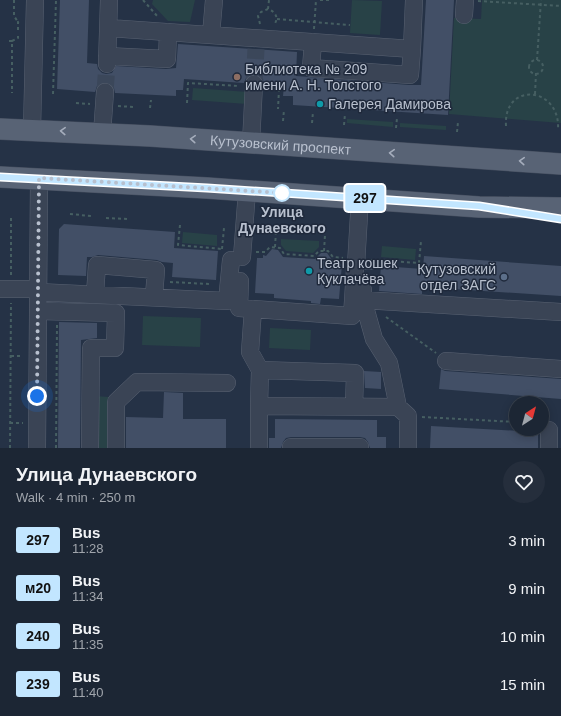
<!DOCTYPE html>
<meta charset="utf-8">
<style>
body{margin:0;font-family:Helvetica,sans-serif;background:#252e3c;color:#f1f3f6;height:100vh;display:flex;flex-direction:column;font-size:15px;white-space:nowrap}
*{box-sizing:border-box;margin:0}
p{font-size:13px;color:#a0a5ac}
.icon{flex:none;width:22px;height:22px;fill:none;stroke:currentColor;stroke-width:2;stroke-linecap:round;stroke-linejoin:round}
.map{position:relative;height:448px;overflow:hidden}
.drawer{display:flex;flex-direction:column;background:#1c2634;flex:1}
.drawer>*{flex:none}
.badge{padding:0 8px;border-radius:3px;font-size:14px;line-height:26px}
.needle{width:26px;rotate:36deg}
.fabs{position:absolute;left:509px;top:396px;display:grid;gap:8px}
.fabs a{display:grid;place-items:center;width:40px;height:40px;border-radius:50%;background:#1c2634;box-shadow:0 2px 10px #0003,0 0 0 1px #3a434f;font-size:20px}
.you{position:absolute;width:20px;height:20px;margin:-10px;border:3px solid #fff;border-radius:50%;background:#1a73e8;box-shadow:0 0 0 6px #1a73e833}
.map>.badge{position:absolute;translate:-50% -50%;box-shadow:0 0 0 2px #fff}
.round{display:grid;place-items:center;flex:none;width:42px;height:42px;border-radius:21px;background:#252e3c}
.headline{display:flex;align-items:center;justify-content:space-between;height:68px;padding:0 16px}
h1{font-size:19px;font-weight:700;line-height:30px}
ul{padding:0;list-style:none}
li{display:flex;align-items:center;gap:12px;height:48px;padding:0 16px}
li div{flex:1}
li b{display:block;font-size:15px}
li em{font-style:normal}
li .badge{min-width:44px;font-weight:700;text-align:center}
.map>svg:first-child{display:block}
</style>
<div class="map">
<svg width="561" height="448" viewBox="0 0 561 448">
<rect width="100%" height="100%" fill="#253246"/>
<path fill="#284247" d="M153,0H195L190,22L168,21L152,4Z
M352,0L382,1L380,35L350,33Z
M482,0H561V123L449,114L454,18L481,19Z
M193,88L248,92L247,104L192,100Z
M347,119L393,122V127L347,123Z
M400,123L446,126V130L400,127Z
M183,232L217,235V246L182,243Z
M281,239L319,241V247L313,253L286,251L281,245Z
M382,246L416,249L415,260L381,257Z
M143,316L201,318L200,347L142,345Z
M270,328L311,330L310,350L269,348Z
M95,396L109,397L108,448H95Z"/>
<path fill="#424f66" d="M60,0H89L87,63L97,64L98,69L102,73L106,74L112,73L116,66L166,69L176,68L178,44L297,52L296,76L409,85H421L426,0H454L448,115L293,105V96H283L284,86L264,85L263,79L260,76L255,74L249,75L246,78L244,83L184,79L183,90H176V96L115,93L114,88L111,84L105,82L101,83L97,86L95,92L57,89Z
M64,224L175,232L174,248L218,251L216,280L172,277L173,263L162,262L157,260L98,255L92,257H87L86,276L58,275L59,229Z
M272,249L278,250L283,257L315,259L321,253H327L332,260L337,261L336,263L342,264L339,299L321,298L320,304L311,303V301L274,298V294L255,293L257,258H263V255L266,256Z
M424,256L561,266V296L422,287V294L379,291L381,266L423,269Z
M59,322L97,323V338L81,340L80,448H58Z
M441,369L445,371L561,379V399L439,389Z
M364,371L381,372V389L365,388Z
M164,392L183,393V419H226V448H126V417L163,418Z
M275,419L377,420V437H386V448H370L368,442L365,438L360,437H291L286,438L283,442L281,448H269V438H275Z
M431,426L538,432V448H430Z"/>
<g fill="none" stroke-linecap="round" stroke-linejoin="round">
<path stroke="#3b475a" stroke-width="17" stroke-dasharray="17 8" stroke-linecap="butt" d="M254,84L256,49
M105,92L107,64
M365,270V265"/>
<defs>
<path id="minor" d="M464,15L465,0
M109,28L412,49L414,0
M211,35L214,0
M313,42L311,68L410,75L412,49
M107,56L167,59L168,32
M107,64L109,0
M32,130L35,0
M102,134L105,92
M251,143L254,84
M242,257L247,191
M356,265L360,198
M240,281L239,308L352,316L355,269
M0,289H38
M363,290V300L374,339L389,363L398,407L408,416V448
M38,292L227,301L231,260
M95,294L97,265L156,270L154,296
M363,300L561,312
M253,309L250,352L260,370
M38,311L116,313L115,348H91L90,448
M446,361L561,369
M259,406L260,370L355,373L354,407
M37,448L39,178
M116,448V402L137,382L227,383
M259,448V406L398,407
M291,448V447H360V448
M549,448V430"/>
<g id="major">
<path id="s1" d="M0,129L150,136L561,164"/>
<path d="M0,177L207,188L479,207L561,208"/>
</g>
</defs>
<use href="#minor" stroke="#596272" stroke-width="18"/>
<use href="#major" stroke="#444d5e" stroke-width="22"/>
<path stroke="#465f62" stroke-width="2" stroke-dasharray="3 3" stroke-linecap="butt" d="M14,0V16L18,22
M143,0L158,17
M320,0H332
M478,1L561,6
M268,9L269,0
M277,19L350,25
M260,24L258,16L261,12L268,9C276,12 279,18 274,25
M314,29L316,0
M18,30V22L20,21
M9,41H12V93
M12,41L18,38V36
M537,60L541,0
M529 67a7 7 0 1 1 14 0a7 7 0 1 1-14 0Z
M267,88L279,89L278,109
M53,94L56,0
M535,94L536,73
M76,103L90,104
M187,103L188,83L239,86
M118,106L133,107
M150,108L151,100
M283,121L284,110
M312,123L313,112
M344,125L345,114
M506,126C503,81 561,86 558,130
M396,128L397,118
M457,132L458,122
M70,214L91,216
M106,218L127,219
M180,225L178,245L222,249
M275,247L276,231
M222,249L224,228
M324,251L325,235
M256,252H265L270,247L280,248L284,254L314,256L319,251H328L333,257L343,258
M371,260L419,263L421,241
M11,275V215
M170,282L209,284
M386,317L436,353
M11,356H23
M422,417L516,422
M10,423H23
M10,448L11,303
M56,448L57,325"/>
<use href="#minor" stroke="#3a4455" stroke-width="17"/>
<use href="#major" stroke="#586375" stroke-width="21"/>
</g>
<defs><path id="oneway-chevron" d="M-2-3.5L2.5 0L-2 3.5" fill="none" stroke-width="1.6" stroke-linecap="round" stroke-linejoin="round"/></defs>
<g stroke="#a5adbc">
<use href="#oneway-chevron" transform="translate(63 131) rotate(-177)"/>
<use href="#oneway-chevron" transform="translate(193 139) rotate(-176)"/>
<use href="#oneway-chevron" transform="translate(392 153) rotate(-176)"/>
<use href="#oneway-chevron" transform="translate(522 161) rotate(-176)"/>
</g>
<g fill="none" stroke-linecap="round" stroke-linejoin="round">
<defs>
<path id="line" d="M0,177L207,188L479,206L561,219"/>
</defs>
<use href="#line" stroke="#fff" stroke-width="9"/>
<use href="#line" stroke="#c2e6ff" stroke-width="6"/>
<path stroke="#b8c0ce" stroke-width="4" stroke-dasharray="0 7.2" d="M37,396L39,178L283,193H282"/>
</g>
<circle fill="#8d6e63" stroke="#1f293b" stroke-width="1.5" cx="237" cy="77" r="4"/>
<g fill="#0f9aa8" stroke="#1f293b" stroke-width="1.5">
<circle cx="320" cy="104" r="4"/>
<circle cx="309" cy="271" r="4"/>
</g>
<circle fill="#fff" stroke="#c2e6ff" stroke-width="2" cx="282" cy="193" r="8"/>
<circle fill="#5c6f8a" stroke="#1f293b" stroke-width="1.5" cx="504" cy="277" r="4"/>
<g text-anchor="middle" stroke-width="3" stroke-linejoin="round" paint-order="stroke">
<g font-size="14" fill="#b8c0ce" stroke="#1f293b" text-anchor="start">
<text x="245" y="74">Библиотека № 209<tspan x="245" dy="16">имени А. Н. Толстого</tspan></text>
<text x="328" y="109">Галерея Дамирова</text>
<text x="317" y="268">Театр кошек<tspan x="317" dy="16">Куклачёва</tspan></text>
<text x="496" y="274" text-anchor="end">Кутузовский<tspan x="496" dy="16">отдел ЗАГС</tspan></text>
</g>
<g font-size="14" fill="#b8c0ce" stroke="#1f293b">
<text dy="5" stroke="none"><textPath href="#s1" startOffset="281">Кутузовский проспект</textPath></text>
</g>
<g font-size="14" font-weight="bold" fill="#b8c0ce" stroke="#1f293b">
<text x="282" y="217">Улица<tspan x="282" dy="16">Дунаевского</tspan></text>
</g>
</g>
</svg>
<div class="fabs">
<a><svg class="needle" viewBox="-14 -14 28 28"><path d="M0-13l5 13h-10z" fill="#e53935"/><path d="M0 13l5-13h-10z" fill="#a0a5ac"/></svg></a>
</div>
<div class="you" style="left:37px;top:396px"></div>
<b class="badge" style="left:365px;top:198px;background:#c2e6ff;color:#111">297</b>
</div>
<section class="drawer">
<div class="headline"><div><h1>Улица Дунаевского</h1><p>Walk · 4 min · 250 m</p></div><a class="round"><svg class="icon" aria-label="heart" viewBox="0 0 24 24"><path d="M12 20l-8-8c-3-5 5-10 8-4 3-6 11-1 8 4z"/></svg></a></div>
<ul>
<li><span class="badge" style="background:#c2e6ff;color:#111">297</span><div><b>Bus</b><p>11:28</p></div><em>3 min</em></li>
<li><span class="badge" style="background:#c2e6ff;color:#111">м20</span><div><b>Bus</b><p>11:34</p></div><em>9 min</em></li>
<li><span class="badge" style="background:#c2e6ff;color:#111">240</span><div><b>Bus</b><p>11:35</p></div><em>10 min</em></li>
<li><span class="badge" style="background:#c2e6ff;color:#111">239</span><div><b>Bus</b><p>11:40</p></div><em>15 min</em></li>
</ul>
</section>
